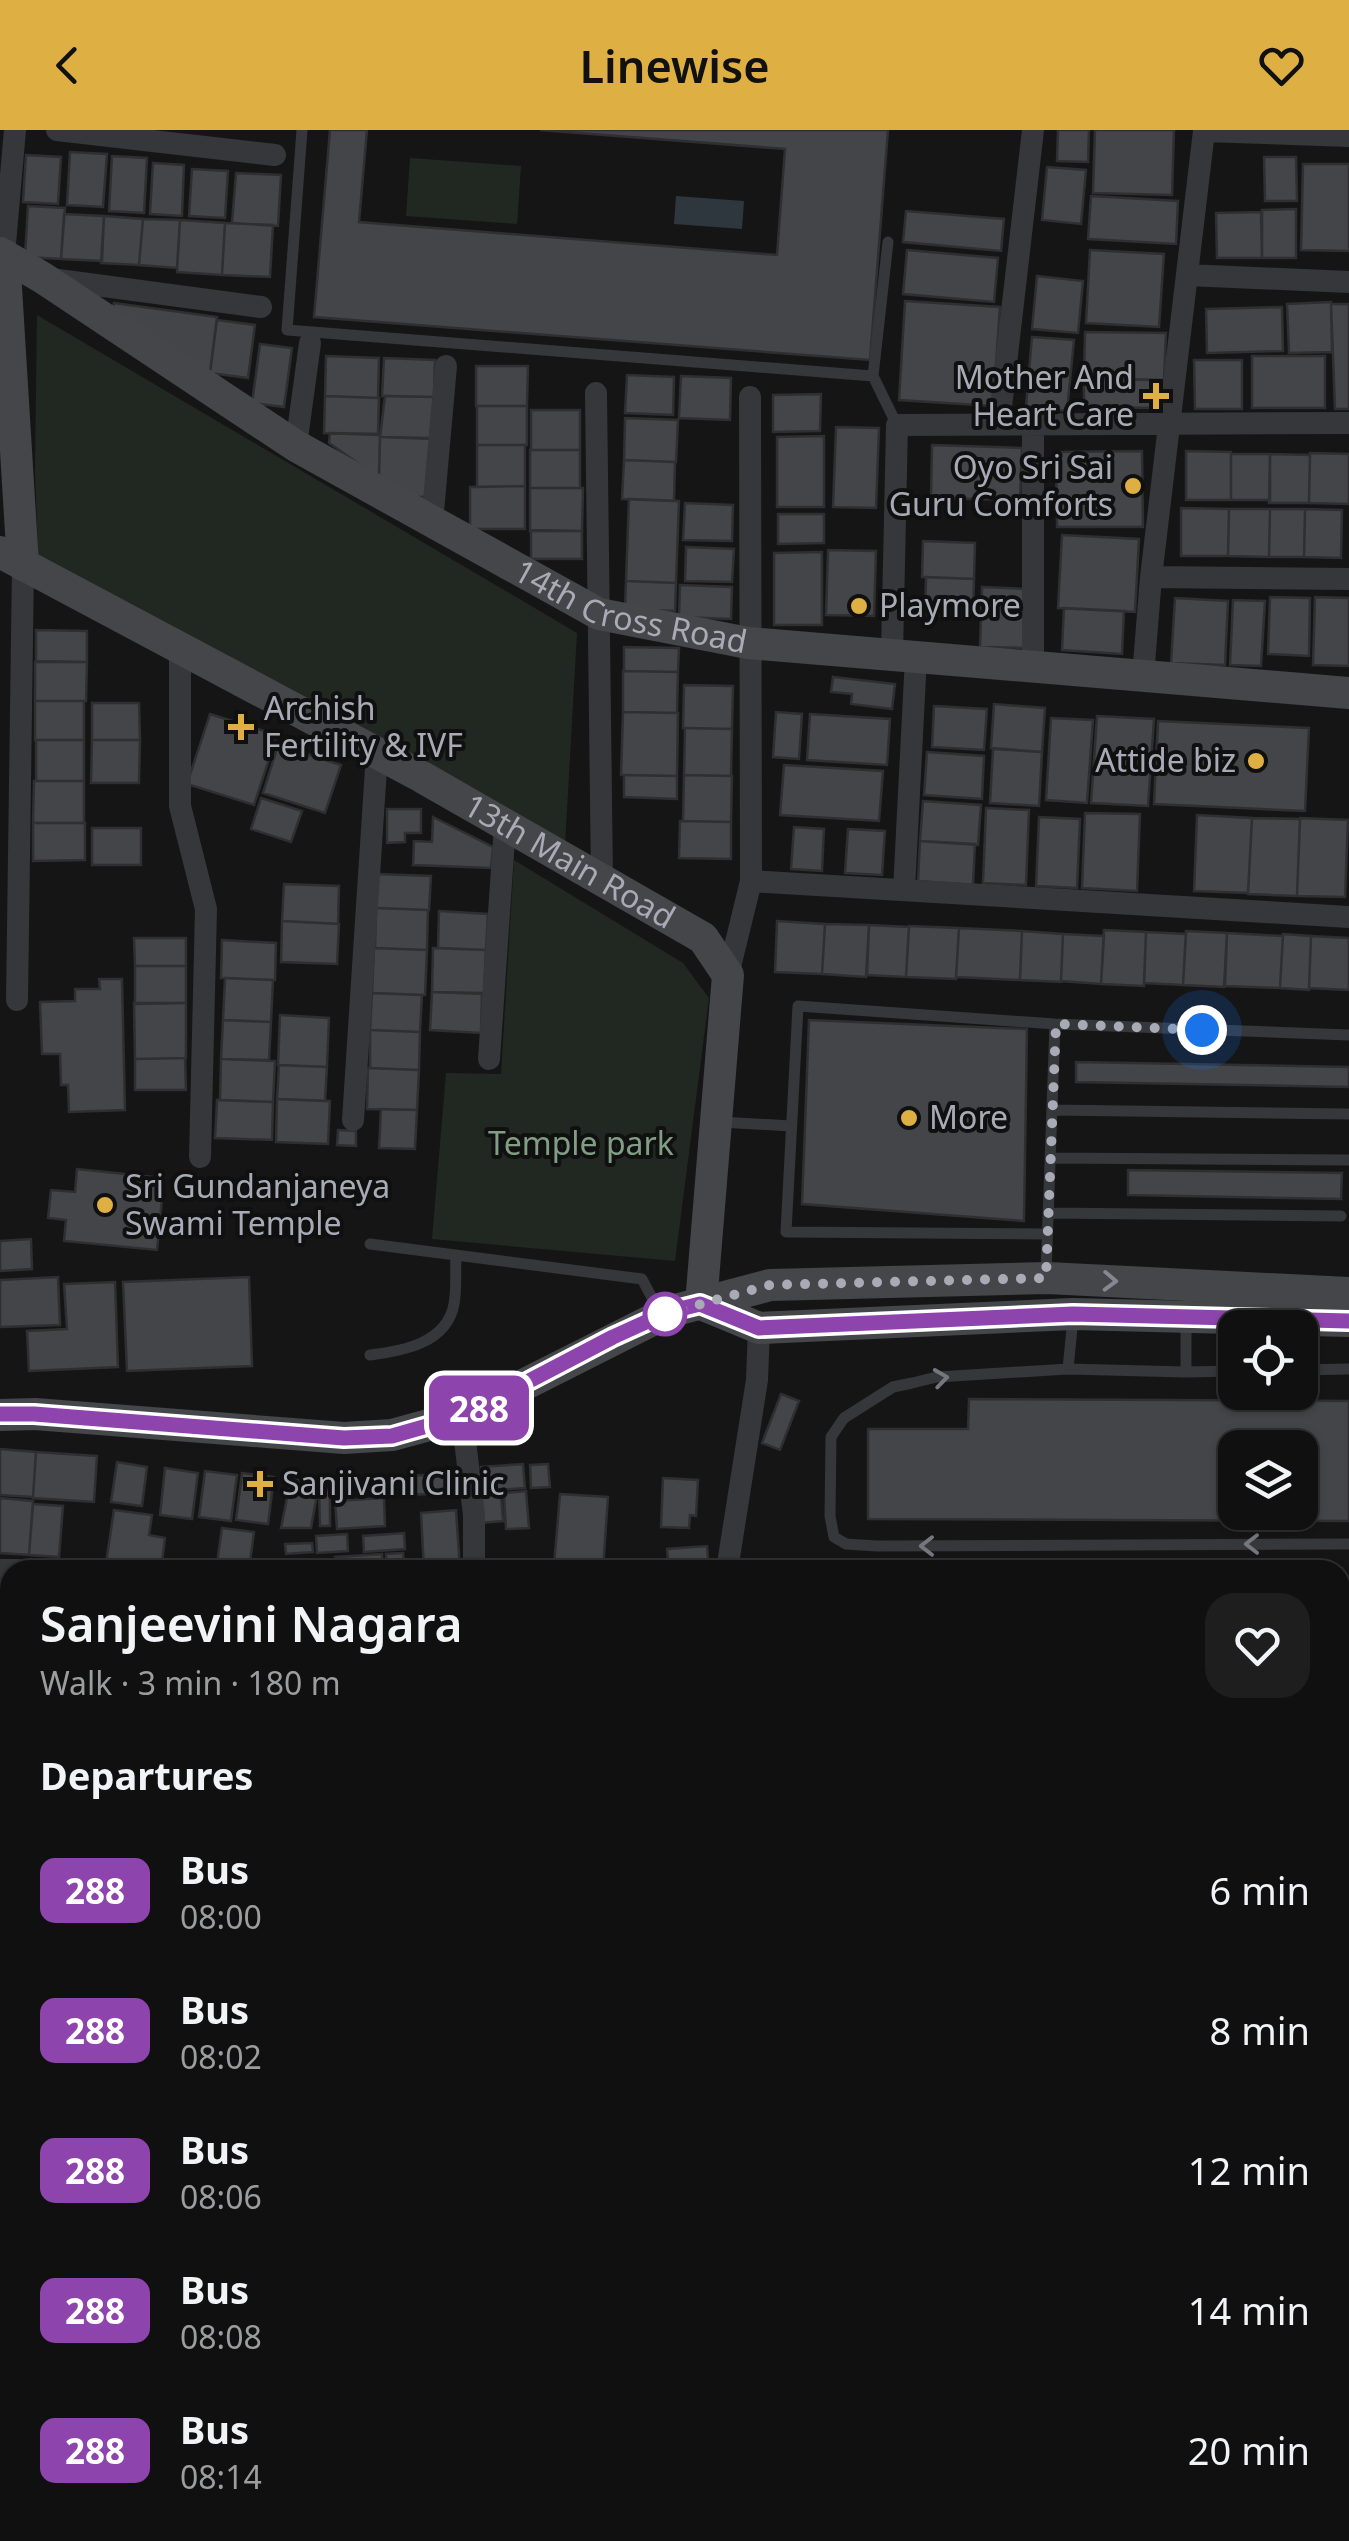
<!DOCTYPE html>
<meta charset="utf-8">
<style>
body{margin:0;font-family:"Noto Sans",sans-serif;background:#1e1e1e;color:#f1f3f6;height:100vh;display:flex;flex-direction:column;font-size:38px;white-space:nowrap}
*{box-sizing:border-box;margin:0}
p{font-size:32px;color:#9c9d9f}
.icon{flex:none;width:55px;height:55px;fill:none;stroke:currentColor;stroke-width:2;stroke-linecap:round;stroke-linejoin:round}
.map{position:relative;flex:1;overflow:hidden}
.side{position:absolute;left:0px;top:1430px;width:1350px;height:982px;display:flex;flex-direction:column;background:#101010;border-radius:30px 30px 0 0;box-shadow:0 2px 8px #0004,0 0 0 2px #303030}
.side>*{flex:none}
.badge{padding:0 20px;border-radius:15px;font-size:35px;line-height:65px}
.buttons{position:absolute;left:1218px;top:1180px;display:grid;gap:20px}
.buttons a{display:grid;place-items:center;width:100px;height:100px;border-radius:20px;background:#101010;box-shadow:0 2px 8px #0004,0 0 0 2px #303030;font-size:50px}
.you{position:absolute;width:50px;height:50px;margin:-25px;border:8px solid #fff;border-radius:50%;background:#1a73e8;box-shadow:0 0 0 15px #1a73e833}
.map>.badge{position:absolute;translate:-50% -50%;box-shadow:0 0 0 5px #fff}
h2{padding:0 40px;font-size:38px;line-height:90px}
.round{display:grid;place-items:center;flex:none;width:105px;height:105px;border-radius:30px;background:#1e1e1e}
.head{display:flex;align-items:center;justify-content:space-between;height:170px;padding:0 40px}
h1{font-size:48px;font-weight:600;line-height:75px}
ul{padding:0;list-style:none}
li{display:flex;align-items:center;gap:30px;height:140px;padding:0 40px}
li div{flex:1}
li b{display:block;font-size:38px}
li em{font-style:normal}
li .badge{min-width:110px;font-weight:700;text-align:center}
header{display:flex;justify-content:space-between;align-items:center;height:130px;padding:0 40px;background:#deb044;color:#111;font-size:45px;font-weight:600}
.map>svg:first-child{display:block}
</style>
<header><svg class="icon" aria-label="back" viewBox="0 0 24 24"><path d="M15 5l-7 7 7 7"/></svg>Linewise<svg class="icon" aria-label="heart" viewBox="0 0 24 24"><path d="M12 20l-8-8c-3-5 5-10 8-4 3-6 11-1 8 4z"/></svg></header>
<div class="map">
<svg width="1349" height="2411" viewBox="0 0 1349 2411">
<rect width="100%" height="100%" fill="#151516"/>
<path fill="#212822" d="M410,28L521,36L517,94L406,86Z
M37,185L577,503L565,715L38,425L35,340Z
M514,730L683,833L709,868L675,1131L432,1109L446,943L501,944Z
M1340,1867L1349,1902V1989L1340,1990Z
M1065,2403H1189L1190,2411H1179Z"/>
<path fill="#2f373e" d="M676,66L744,71L742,99L674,94Z"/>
<path fill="#444549" stroke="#2f2f32" stroke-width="2.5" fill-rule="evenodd" d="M330,0H367L359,92L777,125L785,19L540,0H888L870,230L314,187Z
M1058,0H1089L1088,32L1057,31Z
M1095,0H1174L1172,65L1093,63Z
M70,22L107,24L103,77L67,75Z
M26,25L61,27L58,74L23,72Z
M112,26L147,28L144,83L109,81Z
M1264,27H1296L1297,71H1265Z
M153,33L184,35L182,86L150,84Z
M1303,34H1349V121L1301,120Z
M1047,37L1086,40L1081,94L1042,90Z
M192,39L228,41L225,88L189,86Z
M236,43L281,45L278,96L232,93Z
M1091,66L1178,71L1176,114L1088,109Z
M28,76L65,78L61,129L25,127Z
M1296,79V128H1262V80Z
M906,81L1004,89L1001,121L903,112Z
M1261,82L1262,128H1217L1216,83Z
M64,84L104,86L102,131L61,129Z
M104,86L143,89L139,135L101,133Z
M143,89L180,90L177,138L139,135Z
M180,90L225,93L222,145L177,142Z
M225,93L273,95L270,147L222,145Z
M907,120L998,128L994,172L903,164Z
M1090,120L1164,124L1159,197L1086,193Z
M1037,146L1083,151L1078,203L1032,199Z
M905,171L1000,177L993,276L899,270Z
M1331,172L1332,222L1289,223L1287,174Z
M114,173L217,187L210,243L113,178Z
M1331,174H1349V279H1335Z
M1282,177L1283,221L1207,223L1206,179Z
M217,190L255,195L248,248L210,243Z
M1085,202L1166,203L1164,250L1084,248Z
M1032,207L1074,210L1067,281L1026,277Z
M260,214L292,218L284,277L252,273Z
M326,226L379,228L378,268L325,266Z
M1252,226H1325V278H1252Z
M384,228L435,230L434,267L382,266Z
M1194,230H1242V279H1195Z
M476,236H528L527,276H476Z
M627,245L674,247L673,285L625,283Z
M681,246L731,248L730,290L679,288Z
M1084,249L1159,250V278L1084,277Z
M821,264L820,301L773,302V265Z
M325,266L379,268L378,305L324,303Z
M385,266L434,267L430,308L380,307Z
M477,276H527V315H477Z
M531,280H580V320H531Z
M625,288L678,290L676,332L624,330Z
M836,297L879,298L876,378L833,377Z
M330,303L380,304L379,348L329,313Z
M824,306V377H777V307Z
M380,307L435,309L432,367H411L379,347Z
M477,315H525V356L477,357Z
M932,315L1022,318L1020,370L931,368Z
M530,320H580V358H530Z
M1142,321L1143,397H1057L1056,322Z
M1186,321L1231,322V370H1186Z
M1310,323L1349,324V374L1309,373Z
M1231,324H1270V370H1231Z
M1270,324L1310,325L1309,373H1269Z
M624,330L675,332L674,371L622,369Z
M525,356V399H470V357Z
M530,358H583L582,401H530Z
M629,369L679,371L676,453L626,451Z
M685,373L733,375L732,411L683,410Z
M1181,378L1229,379L1228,426H1181Z
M1229,379H1270L1269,427L1228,426Z
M1270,379H1305L1304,427H1269Z
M1305,379L1342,380L1341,428L1304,427Z
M778,384H824V413L778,414Z
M531,400L582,401V429H531Z
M1062,405L1139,409L1135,482L1058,478Z
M923,411L975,413L974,449L922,447Z
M686,417L734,419L732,452L685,451Z
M828,420L876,421L874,486L826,485Z
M822,422V495H774V423Z
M926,447L974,449L973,487L925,485Z
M626,451L676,453L675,481L625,479Z
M680,455L732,457L731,489L679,487Z
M982,457L1029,459L1027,518L980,517Z
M1270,467L1310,468L1309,526L1268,524Z
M1315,467L1349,468V536L1313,535Z
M1175,468L1228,471L1225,535L1171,533Z
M1233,470L1265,471L1261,536L1230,535Z
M1064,478L1124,481L1122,524L1062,520Z
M36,500L87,501V532L36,531Z
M624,517L679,518L678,542L624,541Z
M35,532H87L86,571H35Z
M623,541L678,542L677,583L623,582Z
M833,547L895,554L892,579L851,574L852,564L831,562Z
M684,555L733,556L732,599L683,598Z
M35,571H84V610H35Z
M92,573H139L140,610H92Z
M994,574L1045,578L1042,622L991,618Z
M934,576L987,579L984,620L932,617Z
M623,582L678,583L677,646L621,645Z
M776,582L802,584L799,629L773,627Z
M210,584L277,605L254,675L187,654Z
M810,584L890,589L887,635L807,630Z
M1097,586L1154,589L1148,676L1091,673Z
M1051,588L1093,590L1087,673L1046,670Z
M1158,591L1309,598L1305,681L1154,674Z
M685,598L732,599L731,646L684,645Z
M36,610H84V651H36Z
M92,610H140L139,653H91Z
M278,615L341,635L325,683L263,663Z
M993,619L1042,622L1039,676L990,673Z
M927,622L984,626L982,669L924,665Z
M784,635L883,641L879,691L780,685Z
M624,645L677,646V669L624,667Z
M684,645L732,646L731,692L683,691Z
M34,651H84V693H33Z
M261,668L302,681L291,712L251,699Z
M923,671L981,675L978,715L920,711Z
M986,678L1029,680L1026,755L983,753Z
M387,679H421V703H405V712L387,713Z
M1085,683L1140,684L1137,761L1082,758Z
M1197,685L1252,688L1248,763L1194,761Z
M433,687L493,717L491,738L413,735L414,711L432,712Z
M1039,687L1080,689L1077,758L1036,756Z
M1252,688L1300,689L1297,766L1248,764Z
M1300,688L1348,690L1345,767L1297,766Z
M680,691L731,692V729L679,728Z
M33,693H85V730L33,731Z
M794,697L824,699L822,741L791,739Z
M92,698H141V735H92Z
M848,699L885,701L882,745L845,743Z
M920,711L975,714L973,755L918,751Z
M378,744L431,746L429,780L376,778Z
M284,754L339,756L338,794L282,791Z
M376,778L428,780L427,820L375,818Z
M439,781L488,784L486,820L438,818Z
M282,791L339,794L337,834L281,832Z
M777,791L825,794L822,844L775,842Z
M825,794L869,795L866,847L822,844Z
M869,795L909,797L906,847L867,845Z
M909,796L959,798L956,849L906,847Z
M959,798L1022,801L1020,850L956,847Z
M1104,800L1146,802L1144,856L1101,854Z
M1022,801L1063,804L1061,852L1020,850Z
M1186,801L1227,803L1224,857L1183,855Z
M1146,802L1186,804L1183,855L1144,853Z
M1227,803L1283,806L1280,858L1225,856Z
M1063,804L1104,806L1101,854L1061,851Z
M1283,804L1311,806L1309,860L1280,858Z
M1311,806L1349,808V860L1309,858Z
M134,808H186V836H135Z
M222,810L276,813L275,850L221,848Z
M374,818L427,820L425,865L372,863Z
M433,818L486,820L484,864L432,862Z
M135,836H186V873L135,874Z
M225,848L273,850L271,892L223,890Z
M99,849H122L125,980L69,982L68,955H61L60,924H42L40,872L75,871V859H100Z
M432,862L482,863L481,903L430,900Z
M372,863L422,865L420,902L370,900Z
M134,873H186V928L135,929Z
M280,885L329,888L327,937L278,935Z
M223,890L271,892L269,930L221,929Z
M809,890L1027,899L1024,1091L802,1074Z
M370,900L420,902L419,940L370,938Z
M185,928L186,960H135V929Z
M221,929L275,931L273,972L220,970Z
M1076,932L1349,937V957L1076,952Z
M279,935L327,937L325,971L277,969Z
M368,938L419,940L417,980L367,979Z
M277,969L330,971L328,1014L276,1012Z
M217,970L273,972L272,1010L215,1008Z
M381,979L417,980L415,1019L379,1018Z
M338,1000L356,1001V1016L337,1015Z
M77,1039L164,1048L157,1120L64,1111L66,1090L48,1088L51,1060L75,1062Z
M1128,1040L1342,1043L1341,1069L1128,1065Z
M31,1109L32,1139L0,1141V1111Z
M58,1147L60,1195L0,1197V1150Z
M249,1147L252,1236L127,1241L123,1152Z
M115,1152L118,1237L29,1241L27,1201L67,1199L64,1154Z
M781,1264L799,1271L780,1320L762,1313Z
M969,1269L1349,1271V1391L868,1389V1299H968ZM1235,1318H1300V1382H1235Z
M0,1319L36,1322L33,1367L0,1365Z
M36,1322L97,1326L94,1372L33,1368Z
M117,1332L147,1337L142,1376L111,1372Z
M523,1334L525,1358L482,1361L481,1337Z
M548,1334L550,1357L531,1358L530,1335Z
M165,1338L198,1343L192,1389L160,1385Z
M205,1341L237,1345L231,1391L199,1387Z
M242,1343L274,1347L268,1394L236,1390Z
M445,1344L446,1363L409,1365L408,1346Z
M291,1348L319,1354L311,1398H281Z
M663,1348L698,1350L696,1386L690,1385L689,1398L661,1397Z
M319,1360H330V1396H320Z
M526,1361L529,1398L506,1399L504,1363Z
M501,1364L503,1391L480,1393L478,1366Z
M560,1364L608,1367L603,1439L554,1436Z
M0,1368L33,1371L29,1425L0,1423Z
M384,1368L385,1396L337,1399L335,1371Z
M33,1374L63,1376L59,1427L29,1425Z
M114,1380L152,1385L149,1405L165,1408L161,1440L106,1433Z
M456,1380L460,1440H424L421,1383Z
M222,1398L254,1402L249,1440H216Z
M404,1403L405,1419L364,1422L363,1406Z
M347,1404L348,1421L317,1423L316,1406Z
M312,1413L313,1422L286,1424L285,1414Z
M707,1416L709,1440H669L667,1419Z
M403,1423L405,1440H387L386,1424Z
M382,1424L383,1438L378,1440H336L335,1427Z
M333,1429L334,1440H313V1430Z
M306,1430L307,1440H280L279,1432Z
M0,1461L5,1462L2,1492H0Z
M1340,1496H1349V1606H1340Z
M0,1596H4V1646H0Z
M0,1649H7L6,1700H0Z
M7,1654H10V1700H6Z
M10,1911V1968L0,1969V1912Z
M0,1993L8,2037L0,2038Z
M0,2043H9L10,2075L0,2076Z
M0,2085H9V2129H0Z
M0,2163H9L10,2189L0,2190Z
M10,2203V2246L0,2247V2204Z
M5,2313H10V2337H4Z
M0,2338H10L9,2367H0Z
M0,2373H10L8,2407L0,2406Z
M140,2402H176L175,2411H138Z
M184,2402H219L217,2411H182Z
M240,2402H279L277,2411H238Z
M285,2402H318L316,2411H284Z
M411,2402H533L532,2411H408Z"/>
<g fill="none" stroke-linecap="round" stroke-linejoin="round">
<path stroke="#36373b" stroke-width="11" d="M302,0L287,200L873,246L897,295
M873,246L888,112
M1052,980L1349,984
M720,992L791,996
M1050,1028L1349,1030
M1048,1083L1341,1086
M1047,1104L786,1102L798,876L1055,894L1349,905
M370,1114L642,1149L659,1181
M1046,1144L1055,894
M1073,1188L1068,1239L937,1247L912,1253L893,1257L844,1288L831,1307L830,1386L834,1407L846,1414L877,1416L1349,1414
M1186,1190V1242L1235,1241
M370,1225C403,1221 447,1213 454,1174C457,1159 455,1141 456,1125
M1068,1239L1186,1242
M1300,1240L1349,1239
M1340,1481H1349
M1340,1620H1349
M1340,1653H1349
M1340,1739H1349
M1340,2326L1349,2329"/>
<path stroke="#36373b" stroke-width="22" d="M57,0L275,25
M4,125L15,0
M1187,145L1349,152
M51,149L261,177
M596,263L602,751
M1033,293V537
M999,294L1033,0
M296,316L310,213
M432,393L446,236
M1151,447L1349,449
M180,518V676L206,779L200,1027
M892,525L897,295L1349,293
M1143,546L1151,447L1204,1L1349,6
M751,751L1349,787
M904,760L916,527
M728,845L751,751L750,267
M17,870L23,435
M489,929L505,695
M353,990L377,623
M462,1286L474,1385V1440
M0,1440H19
M727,1440L757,1250L759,1198
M0,1589H10
M0,1723H10
M0,1853L10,1852
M0,1988L10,1987
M0,2150H10
M0,2260L10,2263
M131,2411V2402
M352,2411L354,2402
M404,2411L405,2402"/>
<g stroke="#44464a" stroke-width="32">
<path id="s1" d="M0,123L43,148L296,316L599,484L748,513L1349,563"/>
<path d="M4,125L23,435"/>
<path id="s2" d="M0,422L422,647L703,808L728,845L701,1174"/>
<path d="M701,1174L759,1198L1073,1184L1349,1191"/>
<path d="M0,1285L35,1284L344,1308L392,1305L462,1286L668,1182L770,1155L1047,1148L1349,1163"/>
</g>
</g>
<defs><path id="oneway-chevron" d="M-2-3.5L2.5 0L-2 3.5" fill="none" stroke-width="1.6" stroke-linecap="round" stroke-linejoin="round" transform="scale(2.5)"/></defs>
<use stroke="#858890" href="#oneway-chevron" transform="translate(1110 1151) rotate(2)"/>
<g stroke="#75777e">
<use href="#oneway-chevron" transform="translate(941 1248) rotate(-8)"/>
<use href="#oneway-chevron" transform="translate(1252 1414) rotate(180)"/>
<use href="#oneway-chevron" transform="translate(927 1416) rotate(180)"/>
</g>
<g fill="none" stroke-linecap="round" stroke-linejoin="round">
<defs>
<path id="line" d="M0,1284H34L344,1308L392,1306L462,1286L613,1207L668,1182L700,1174L759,1198L1073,1184L1349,1191"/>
</defs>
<use href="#line" stroke="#fff" stroke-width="22"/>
<use href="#line" stroke="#8e44ad" stroke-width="15"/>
<path stroke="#a8abb5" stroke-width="10" stroke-dasharray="0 18" d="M665,1184L770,1155L1046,1148L1056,894L1202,900"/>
</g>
<g fill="#deb044" stroke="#101011" stroke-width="4">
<path d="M1151 251h10v10h10v10h-10v10h-10v-10h-10v-10h10z"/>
<circle cx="1133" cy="356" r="10"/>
<circle cx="859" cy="476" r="10"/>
<path d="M236 582h10v10h10v10h-10v10h-10v-10h-10v-10h10z"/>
<circle cx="1256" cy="631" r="10"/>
<circle cx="909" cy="988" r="10"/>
<circle cx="105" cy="1075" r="10"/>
<path d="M255 1339h10v10h10v10h-10v10h-10v-10h-10v-10h10z"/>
</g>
<circle fill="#fff" stroke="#8e44ad" stroke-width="5" cx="665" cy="1184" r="20"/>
<g text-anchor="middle" stroke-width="8" stroke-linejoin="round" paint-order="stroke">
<g font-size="32" fill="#a8abb5" stroke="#101011" text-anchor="start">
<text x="1134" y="259" text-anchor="end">Mother And<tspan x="1134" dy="37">Heart Care</tspan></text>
<text x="1113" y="349" text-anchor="end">Oyo Sri Sai<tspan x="1113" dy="37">Guru Comforts</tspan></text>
<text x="879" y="487">Playmore</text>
<text x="264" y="590">Archish<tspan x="264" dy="37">Fertility &amp; IVF</tspan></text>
<text x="1236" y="642" text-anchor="end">Attide biz</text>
<text x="929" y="999">More</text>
<text x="125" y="1068">Sri Gundanjaneya<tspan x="125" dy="37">Swami Temple</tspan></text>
<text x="282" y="1365">Sanjivani Clinic</text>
</g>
<g font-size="32" fill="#a8abb5" stroke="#101011">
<text dy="11" stroke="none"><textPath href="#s1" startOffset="728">14th Cross Road</textPath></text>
<text dy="11" stroke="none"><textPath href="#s2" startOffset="648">13th Main Road</textPath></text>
</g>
<g font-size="32" fill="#819e84" stroke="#101011">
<text x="581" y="1025">Temple park</text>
</g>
</g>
</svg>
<div class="buttons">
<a><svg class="icon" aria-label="locate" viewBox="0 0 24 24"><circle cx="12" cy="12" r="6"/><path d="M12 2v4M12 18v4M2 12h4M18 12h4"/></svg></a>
<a><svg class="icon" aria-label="layers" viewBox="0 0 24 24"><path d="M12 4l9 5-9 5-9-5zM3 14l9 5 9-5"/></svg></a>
</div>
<div class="you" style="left:1202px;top:900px"></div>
<b class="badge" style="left:479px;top:1278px;background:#8e44ad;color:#fff">288</b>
<section class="side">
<div class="head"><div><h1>Sanjeevini Nagara</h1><p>Walk · 3 min · 180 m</p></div><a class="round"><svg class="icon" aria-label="heart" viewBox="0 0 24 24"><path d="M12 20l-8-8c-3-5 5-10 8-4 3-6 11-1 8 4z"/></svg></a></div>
<h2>Departures</h2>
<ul>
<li><span class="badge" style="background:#8e44ad;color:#fff">288</span><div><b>Bus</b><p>08:00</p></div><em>6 min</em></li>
<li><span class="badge" style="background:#8e44ad;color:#fff">288</span><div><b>Bus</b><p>08:02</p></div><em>8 min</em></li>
<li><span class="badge" style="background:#8e44ad;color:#fff">288</span><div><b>Bus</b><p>08:06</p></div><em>12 min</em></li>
<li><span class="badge" style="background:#8e44ad;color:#fff">288</span><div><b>Bus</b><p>08:08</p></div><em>14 min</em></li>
<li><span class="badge" style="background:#8e44ad;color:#fff">288</span><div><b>Bus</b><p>08:14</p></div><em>20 min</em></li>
</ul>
</section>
</div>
